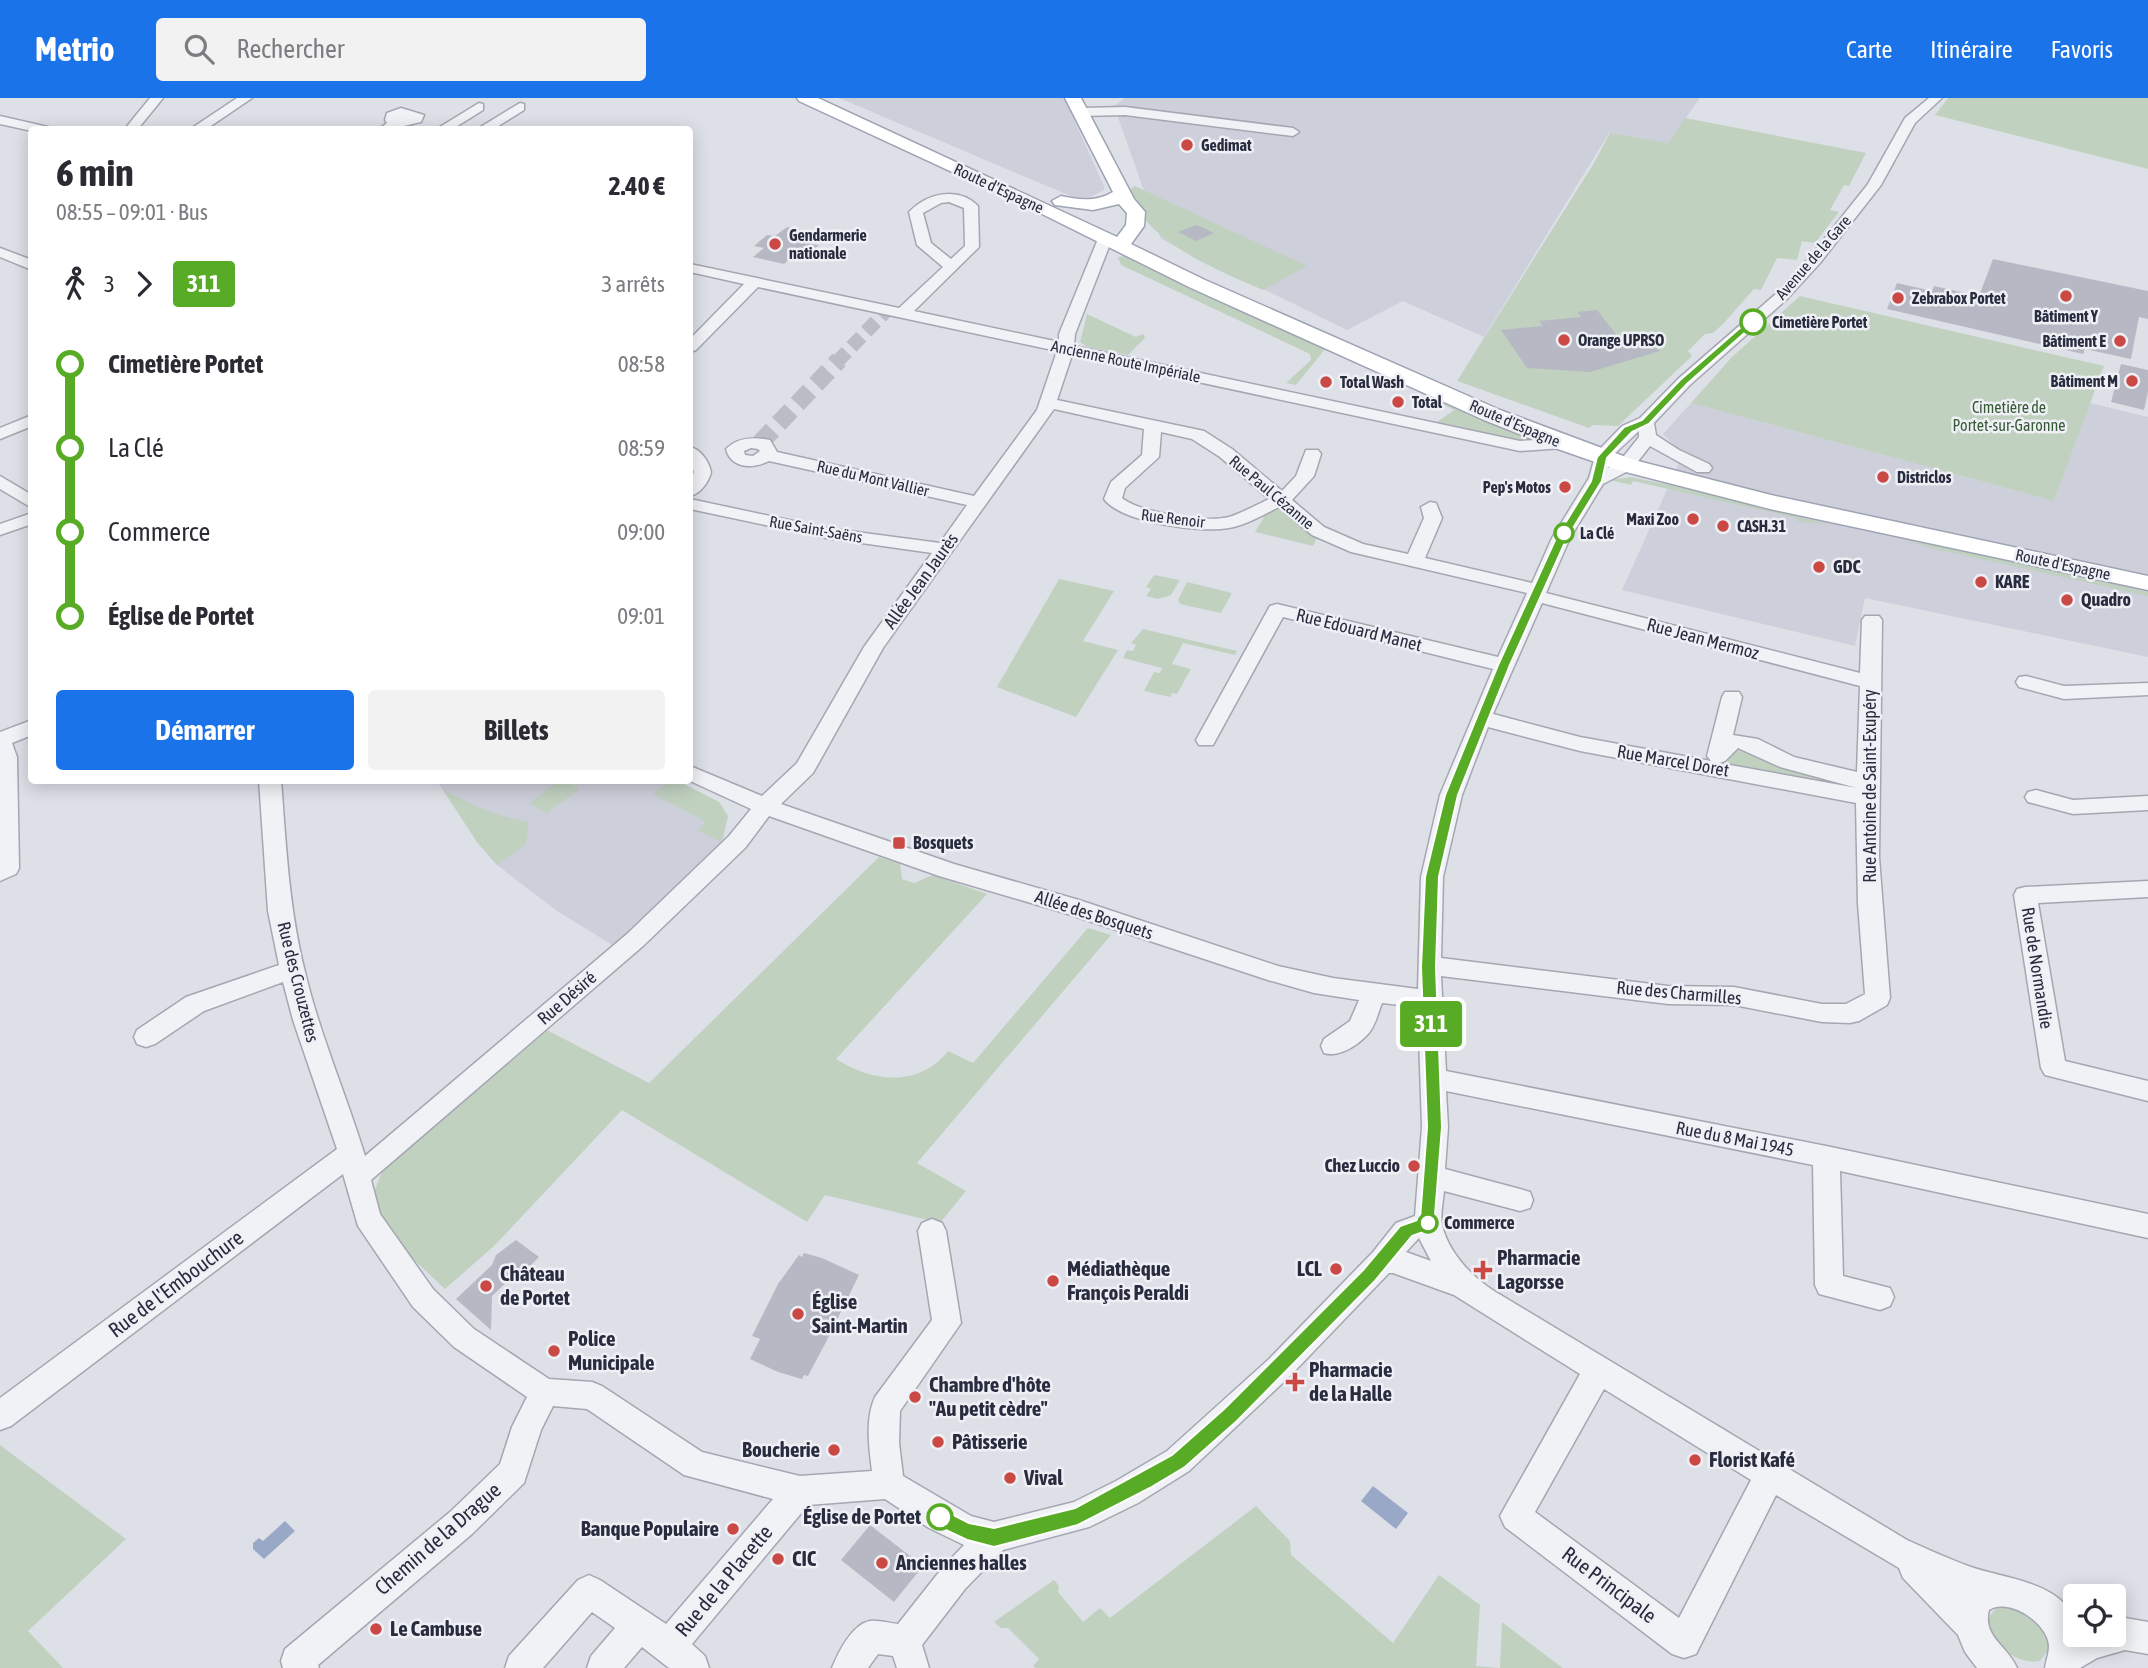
<!DOCTYPE html>
<html lang="fr">
<meta charset="utf-8">
<style>
body{margin:0;font-family:"Asap Condensed",sans-serif;background:#f2f2f3;color:#2b2b33;height:100vh;display:flex;flex-direction:column;font-size:26px;white-space:nowrap}
*{box-sizing:border-box;margin:0}
p{font-size:23px;color:#7c7c81}
.icon{flex:none;width:38px;height:38px;fill:none;stroke:currentColor;stroke-width:2;stroke-linecap:round;stroke-linejoin:round}
.map{position:relative;flex:1;overflow:hidden}
.drawer{position:absolute;left:28px;top:28px;width:665px;height:658px;display:flex;flex-direction:column;background:#fff;border-radius:7px;box-shadow:0 4px 18px #0003}
.drawer>*{flex:none}
.badge{padding:0 14px;border-radius:5px;font-size:24px;line-height:46px}
.tools{position:absolute;left:2063px;top:1486px;display:grid;gap:14px}
.tools a{display:grid;place-items:center;width:63px;height:63px;border-radius:7px;background:#fff;box-shadow:0 4px 18px #0003;font-size:35px}
.map>.badge{position:absolute;translate:-50% -50%;box-shadow:0 0 0 4px #fff}
.legs{display:flex;align-items:center;gap:10px;height:77px;padding:0 28px;font-size:23px}
.legs p{margin-inline-start:auto}
.head{display:flex;align-items:center;justify-content:space-between;height:119px;padding:0 28px}
h1{font-size:38px;font-weight:700;line-height:52px}
.action{display:flex;gap:14px;margin-top:auto;padding:14px 28px}
.action a{flex:1;height:80px;border-radius:7px;background:#1a73e8;color:#fff;font-size:28px;font-weight:700;line-height:80px;text-align:center}
.action a+a{background:#f2f2f3;color:#2b2b33}
ul{padding:0 28px;list-style:none}
li{display:flex;align-items:center;gap:24px;height:84px;font-size:26px}
li i{display:grid;place-items:center;width:10px;height:100%;margin:0 9px;background:currentColor}
li i::after{content:'';width:18px;height:18px;margin:-9px;border:5px solid;border-radius:50%;background:#fff}
li p{margin-inline-start:auto}
li:first-child i{background:linear-gradient(#0000 50%,currentColor 0)}
li:last-child i{background:linear-gradient(currentColor 50%,#0000 0)}
header{display:flex;align-items:center;gap:42px;box-sizing:border-box;height:98px;padding:0 35px;background:#1a73e8;color:#fff}
header strong{font-size:33px}
nav{display:flex;gap:38px;margin-inline-start:auto;font-size:24px}
.search{width:490px;height:63px;background:#f2f2f3;display:flex;align-items:center;gap:18px;box-sizing:border-box;padding:0 24px;border-radius:7px;color:#7c7c81;font-size:26px}
.map>svg:first-child{display:block}
</style>
<header>
<strong>Metrio</strong>
<div class="search"><svg class="icon" aria-label="search" viewBox="0 0 24 24"><circle cx="10" cy="10" r="6"/><path d="M15 15l6 6"/></svg>Rechercher</div>
<nav><a>Carte</a><a>Itinéraire</a><a>Favoris</a></nav>
</header>
<div class="map">
<svg width="2148" height="1570" viewBox="0 0 2148 1570">
<rect width="100%" height="100%" fill="#dee0e8"/>
<path fill="#cdcfda" d="M839,0H1064L1104,88V92L1090,99H1073Z
M1125,0H1700L1668,45L1609,35L1484,239L1403,203L1347,232L1161,141L1114,8Z
M1691,305L2054,403L2090,305L2148,319V559L1865,500L1855,548L1622,492L1683,356L1663,336Z
M437,683H678L719,704L728,718L723,742L614,848L557,813L497,767L477,744Z"/>
<path fill="#c1d1c0" d="M1948,0H2148V71L1935,17Z
M1685,20L1866,55L1849,88L1844,87L1830,112L1839,114L1815,145L1802,143L1797,162L1777,160L1761,192L1754,191L1723,226L1713,235L1705,236L1688,253L1692,258L1618,328L1592,327L1589,330L1457,283L1594,65L1610,35L1668,45Z
M1135,88L1307,168L1263,192C1226,176 1169,153 1144,120C1138,112 1134,101 1129,92Z
M1124,158L1132,159L1326,250L1296,287L1286,285L1311,262L1310,256L1121,167L1118,159Z
M1800,198L2104,268L2054,403L1691,305L1732,259Z
M1087,216L1136,239L1143,236L1145,240L1128,257L1087,249L1080,244Z
M1415,292L1520,335L1530,342L1519,343L1431,324H1437L1454,312Z
M1631,379L1712,396L1834,428L1797,423L1796,420L1633,383L1631,387L1610,382Z
M1276,410H1280L1317,440L1313,448L1255,434L1264,419L1259,417Z
M1874,431L2148,490V498L1926,449Z
M1154,477L1180,482L1171,497L1158,501L1146,498L1151,491L1146,489Z
M1059,481L1114,493L1083,543L1118,552L1076,619L997,589Z
M1187,484L1232,495L1221,515L1180,506L1178,502Z
M1143,531L1237,553L1235,557L1183,545L1172,566L1191,571L1177,596L1172,595L1170,599L1144,593L1154,574L1160,575L1162,570L1123,560L1127,552L1133,553L1136,547L1131,545Z
M1738,647L1859,689L1857,692L1735,670L1729,666L1727,660Z
M559,683H565L580,691L547,715L529,705Z
M670,683H678L719,704L728,718L721,744L698,732L706,724L653,696Z
M442,690C469,707 497,718 529,724L526,746L497,767L477,744Z
M879,759L900,766L902,781L914,785L933,777L987,796L836,961C872,984 919,990 948,953L973,965L1088,830L1111,837L917,1065L966,1093L940,1125L825,1097L807,1124L622,1012L494,1148L445,1191L396,1145L372,1099L384,1069L543,930L649,985Z
M0,1347L126,1441L28,1533L63,1570H0Z
M1256,1408L1290,1443L1291,1457L1393,1545L1439,1477L1480,1507L1476,1568L1500,1570H1036L1033,1568L1039,1561L1008,1530H1001L994,1524L1054,1482L1059,1488L1058,1494L1083,1524L1100,1510L1110,1520Z
M2002,1507C2030,1509 2043,1522 2050,1549L2040,1563C2009,1570 1967,1524 2002,1507Z
M1502,1524L1560,1568L1563,1570H1500Z"/>
<path fill="#9aa8c7" d="M1373,1388L1408,1415L1396,1431L1361,1403Z
M285,1423L295,1433L264,1461L253,1451V1445L259,1440L263,1443Z"/>
<path fill="#b6b9c4" d="M1196,127H1197L1214,135L1196,143L1178,134Z
M787,129L822,136L811,146L819,147L805,159L795,156L784,166L753,159L764,150L754,148L767,137L775,138Z
M1993,161L2148,193V221L2139,219L2131,261L2085,251L2083,256L1887,211L1897,185L1932,193L1934,188L1979,198Z
M1597,212L1626,249L1645,243L1660,253L1590,274L1527,270L1501,232L1543,228L1539,223L1581,219L1577,214Z
M2121,266L2148,272V294L2144,312L2111,304Z
M516,1142L539,1159L523,1175L519,1172L492,1198L491,1232L456,1201L492,1167L496,1157Z
M804,1155L822,1160L859,1177L826,1244L808,1278L804,1277L802,1281L778,1274L750,1261L760,1241L752,1238L778,1186L799,1157L802,1159Z
M870,1427L923,1468L894,1504L841,1462Z"/>
<g fill="none" stroke-linecap="round" stroke-linejoin="round">
<path stroke="#babcc6" stroke-width="14" stroke-dasharray="14 7" stroke-linecap="butt" d="M837,264L886,213"/>
<path stroke="#babcc6" stroke-width="18" stroke-dasharray="18 9" stroke-linecap="butt" d="M760,345L839,262"/>
<defs>
<path id="minor" d="M150,0H163L137,32H124Z
M237,0H252L205,32H189Z
M1929,0H1942L1915,25L1881,87L1820,165L1787,201L1690,287L1654,325L1656,337L1679,352L1709,366L1712,370L1709,374H1697L1650,348L1632,371L1603,386L1570,440L1546,495L1860,575L1862,522L1865,518H1879L1882,522L1879,759L1890,900L1887,907L1859,923L1850,925L1822,924L1734,907L1668,906L1441,878L1446,973L1826,1048L2148,1116V1140L1840,1073L1843,1178L1890,1190L1894,1199L1890,1208L1880,1212L1819,1196L1815,1187L1813,1067L1446,993L1448,1029L1445,1071L1520,1091L1530,1094L1533,1102L1530,1110L1520,1113L1444,1093C1443,1104 1440,1117 1442,1127C1448,1154 1472,1179 1494,1193L1907,1442C1927,1451 1947,1460 1968,1468C2002,1481 2076,1484 2076,1536H2114V1518L2148,1524V1556L2125,1552L2097,1560L2080,1570H2045C2046,1563 2049,1555 2049,1548C2048,1525 2009,1499 1989,1512C1982,1539 2008,1548 2017,1570H1977L1965,1554L1958,1537L1903,1480L1899,1470L1776,1397L1696,1556L1684,1560L1672,1556L1505,1429L1500,1418L1580,1276L1454,1197L1393,1175H1389L1289,1279L1189,1373L1138,1405L1089,1429L1003,1452L965,1491L922,1547L929,1570H897L893,1558L878,1556L868,1570H832C838,1555 852,1526 870,1523C878,1522 889,1525 898,1526L943,1469L964,1447L929,1430L885,1401L808,1407L692,1546L705,1558L709,1570H669L642,1549L624,1570H587L591,1558L615,1530L592,1514L543,1570H505L509,1558L578,1482L589,1477L600,1482L666,1526L773,1401L684,1377L587,1311L553,1308L541,1332L524,1385L472,1436L318,1567L319,1570H283L281,1563L285,1551L450,1414L500,1366L512,1329L527,1299L454,1249L413,1209L358,1128L343,1076L11,1328L0,1332V1300L337,1051L293,922L283,884L204,913L155,946L146,949L137,946L134,939L137,932L186,899L279,867L268,813L259,682H281C286,747 289,811 305,874C320,937 346,996 365,1058L627,836L729,738L751,711L688,682L690,668L762,698L797,665L864,549L932,455L826,440L690,411V401L826,430L940,445L967,407L769,363C753,371 731,371 726,351C738,339 754,339 770,342L777,354L974,398L1037,312L1057,253L758,189L696,252L690,254V241L744,186L690,174V166L899,210L943,169L917,147L909,114C927,95 958,88 978,108L979,149L914,213L1059,244V236L1098,141L1100,138H1110L1112,141L1075,236L1074,248L1520,343L1563,340L1572,345L1563,350L1520,353L1072,257L1057,302L1204,333L1232,351L1282,393L1296,378L1306,352H1318L1321,356L1314,378L1292,402L1324,429L1363,446L1408,456L1424,420L1421,409L1430,404L1436,405L1442,420L1425,460L1532,485L1552,440L1589,380L1596,355L1622,328L1640,320L1678,281L1777,195L1810,159L1868,86L1905,20ZM949,104L964,110L965,148L951,161L931,145L923,115L941,105ZM1054,311L1144,331L1142,357L1111,384L1104,401C1122,425 1200,435 1229,430C1246,427 1263,417 1279,409L1312,437L1351,454L1527,495L1498,559L1277,506L1270,508L1196,642L1199,647H1213L1283,519L1493,571L1440,697L1421,779L1418,891L1333,880L1278,868L1079,802L954,766L781,706L813,675L883,550ZM1639,333V339L1620,363L1608,370L1610,360ZM1161,334L1192,341L1220,359L1269,401C1256,407 1242,415 1229,419C1206,425 1140,415 1122,400L1125,390L1159,359ZM751,350L758,351L760,353L753,358L745,357L744,353ZM1542,505L1860,588L1857,674L1794,659L1758,641L1733,637L1742,599L1739,594H1725L1722,599L1707,658L1711,663L1580,639L1493,616ZM1488,629L1580,653L1856,705L1858,806L1865,896L1846,906H1822L1734,889L1668,888L1441,860L1443,779L1462,697ZM1738,650L1780,669L1857,690L1719,665L1725,663ZM769,718L939,778L1065,815L1268,882L1314,895L1359,902L1350,923L1324,941L1321,948L1324,955C1339,960 1358,947 1368,936C1375,929 1378,915 1382,905L1418,909L1422,1029L1415,1118L1396,1125L1373,1154L1269,1261L1167,1353L1116,1383L1074,1404L994,1424L971,1418L903,1378L899,1345L900,1313L961,1225L946,1133L942,1125L932,1121L922,1125L918,1133L932,1222L875,1299C865,1321 869,1349 872,1373L800,1378L702,1354L602,1288L592,1284L549,1281L474,1231L433,1191L380,1116L371,1082L643,848L745,750ZM1419,1140L1431,1163L1406,1154ZM1604,1291L1751,1382L1679,1520L1535,1414Z
M479,5L483,6V12L451,32H435Z
M520,5L524,6V12L492,32L479,30Z
M1125,9L1293,30L1299,34L1293,38L1125,17L1081,18L1075,14L1081,10Z
M401,10L424,17L421,24C406,27 393,32 378,32L387,25L385,22L387,15Z
M0,18L48,29L49,32L32,33L0,26Z
M0,150L32,162V172L0,159Z
M32,317V328L0,341V330Z
M690,349C700,351 709,363 711,374C709,384 700,396 690,398V383L694,374L690,364Z
M0,378L32,397V410L0,391Z
M32,415V426L0,437V426Z
M2026,578L2064,588L2148,585V597L2064,601L2019,589L2016,584L2019,579Z
M32,622V637L12,645L17,659L19,770L16,776L0,783V634Z
M2036,692L2073,702L2148,698V712L2073,716L2028,704L2025,699L2028,694Z
M2148,783V799L2038,805L2065,963L2148,983V1003L2045,977L2041,970L2014,797L2017,791L2025,789Z"/>
<path id="major" d="M797,0H818L1117,139L1126,127L1127,115L1119,106L1093,112L1055,107L1052,103L1061,98C1079,102 1096,104 1113,94L1065,0H1081L1134,101L1145,114L1144,128L1131,146L1205,182L1500,312L1634,362L1771,397L2148,478V492L1770,411L1618,372L1555,350L1484,322L1191,190L1032,111L799,3Z"/>
</defs>
<use href="#minor" stroke="#a4a6b2" stroke-width="3"/>
<use href="#major" stroke="#9ea3b3" stroke-width="3"/>
<use href="#minor" fill="#f1f2f6" fill-rule="evenodd"/>
<use href="#major" fill="#fff" fill-rule="evenodd"/>
</g>
<path fill="#58ac25" stroke="#fff" stroke-width="2" d="M1749,222L1757,224L1687,286L1649,326L1632,334L1607,360L1602,383L1567,440L1510,567L1458,697L1439,779L1436,869L1442,1029L1434,1130L1412,1138L1375,1183L1237,1323L1185,1369L1150,1390L1078,1427L994,1449L967,1442L933,1426L930,1419L933,1413L940,1410L969,1425L994,1430L1075,1410L1172,1357L1224,1311L1363,1172L1400,1128L1420,1121L1427,1029L1421,869L1425,779L1445,697L1498,567L1556,440L1591,383L1597,359L1624,329L1642,322L1680,282Z"/>
<g fill="#cb4945" stroke="#eef0f5" stroke-width="2.5">
<circle cx="1187" cy="47" r="7"/>
<circle cx="775" cy="146" r="7"/>
<circle cx="2066" cy="198" r="7"/>
<circle cx="1898" cy="200" r="7"/>
<circle cx="1564" cy="242" r="7"/>
<circle cx="2120" cy="243" r="7"/>
<circle cx="2132" cy="283" r="7"/>
<circle cx="1326" cy="284" r="7"/>
<circle cx="1398" cy="304" r="7"/>
<circle cx="1883" cy="379" r="7"/>
<circle cx="1565" cy="389" r="7"/>
<circle cx="1693" cy="421" r="7"/>
<circle cx="1723" cy="428" r="7"/>
<circle cx="1819" cy="469" r="7"/>
<circle cx="1981" cy="484" r="7"/>
<circle cx="2067" cy="502" r="7"/>
<rect x="892" y="738" width="14" height="14" rx="3.5"/>
<circle cx="1414" cy="1068" r="7"/>
<circle cx="1336" cy="1171" r="7"/>
<path d="M1479.5 1161.5h7v7h7v7h-7v7h-7v-7h-7v-7h7z"/>
<circle cx="1053" cy="1183" r="7"/>
<circle cx="486" cy="1188" r="7"/>
<circle cx="798" cy="1216" r="7"/>
<circle cx="554" cy="1253" r="7"/>
<path d="M1291.5 1273.5h7v7h7v7h-7v7h-7v-7h-7v-7h7z"/>
<circle cx="915" cy="1299" r="7"/>
<circle cx="938" cy="1344" r="7"/>
<circle cx="834" cy="1352" r="7"/>
<circle cx="1695" cy="1362" r="7"/>
<circle cx="1010" cy="1380" r="7"/>
<circle cx="733" cy="1431" r="7"/>
<circle cx="778" cy="1461" r="7"/>
<circle cx="882" cy="1465" r="7"/>
<circle cx="376" cy="1531" r="7"/>
</g>
<g fill="#fff" stroke="#58ac25" stroke-width="3.5">
<circle cx="1753" cy="224" r="12"/>
<circle cx="1564" cy="435" r="9"/>
<circle cx="1428" cy="1125" r="9"/>
<circle cx="940" cy="1419" r="12"/>
</g>
<g text-anchor="middle" stroke-width="5" stroke-linejoin="round" paint-order="stroke">
<g font-size="16" font-weight="bold" fill="#282c3e" stroke="#eef0f5" text-anchor="start">
<text x="1201" y="53">Gedimat</text>
<text x="789" y="143">Gendarmerie<tspan x="789" dy="18">nationale</tspan></text>
<text x="1912" y="206">Zebrabox Portet</text>
<text x="2066" y="224" text-anchor="middle">Bâtiment Y</text>
<text x="1578" y="248">Orange UPRSO</text>
<text x="2106" y="249" text-anchor="end">Bâtiment E</text>
<text x="2118" y="289" text-anchor="end">Bâtiment M</text>
<text x="1340" y="290">Total Wash</text>
<text x="1412" y="310">Total</text>
<text x="1897" y="385">Districlos</text>
<text x="1551" y="395" text-anchor="end">Pep's Motos</text>
<text x="1679" y="427" text-anchor="end">Maxi Zoo</text>
<text x="1737" y="434">CASH.31</text>
</g>
<g font-size="16" fill="#282c3e" stroke="#eef0f5">
<text transform="translate(999 90) rotate(25)" y="6">Route d'Espagne</text>
<text transform="translate(1813 159) rotate(-49)" y="6">Avenue de la Gare</text>
<text transform="translate(1126 263) rotate(12)" y="6">Ancienne Route Impériale</text>
<text transform="translate(1515 325) rotate(23)" y="6">Route d'Espagne</text>
<text transform="translate(873 380) rotate(13)" y="6">Rue du Mont Vallier</text>
<text transform="translate(1272 394) rotate(40)" y="6">Rue Paul Cézanne</text>
<text transform="translate(1173 420) rotate(7)" y="6">Rue Renoir</text>
<text transform="translate(816 431) rotate(10)" y="6">Rue Saint-Saëns</text>
<text transform="translate(2063 466) rotate(12)" y="6">Route d'Espagne</text>
</g>
<g font-size="16" font-weight="bold" fill="#282c3e" stroke="#eef0f5" text-anchor="start">
<text x="1772" y="230">Cimetière Portet</text>
<text x="1580" y="441">La Clé</text>
</g>
<g font-size="16" fill="#365a35" stroke="#eef0f5">
<text x="2009" y="315">Cimetière de<tspan x="2009" dy="18">Portet-sur-Garonne</tspan></text>
</g>
<g font-size="18" font-weight="bold" fill="#282c3e" stroke="#eef0f5" text-anchor="start">
<text x="1833" y="475">GDC</text>
<text x="1995" y="490">KARE</text>
<text x="2081" y="508">Quadro</text>
<text x="913" y="751">Bosquets</text>
<text x="1400" y="1074" text-anchor="end">Chez Luccio</text>
</g>
<g font-size="18" fill="#282c3e" stroke="#eef0f5">
<text transform="translate(921 483) rotate(-54)" y="6">Allée Jean Jaurès</text>
<text transform="translate(1359 532) rotate(14)" y="6">Rue Edouard Manet</text>
<text transform="translate(1703 541) rotate(15)" y="6">Rue Jean Mermoz</text>
<text transform="translate(1673 663) rotate(10)" y="6">Rue Marcel Doret</text>
<text transform="translate(1870 688) rotate(-90)" y="6">Rue Antoine de Saint-Exupéry</text>
<text transform="translate(1094 817) rotate(18)" y="6">Allée des Bosquets</text>
<text transform="translate(2037 870) rotate(81)" y="6">Rue de Normandie</text>
<text transform="translate(298 884) rotate(76)" y="6">Rue des Crouzettes</text>
<text transform="translate(1679 895) rotate(5)" y="6">Rue des Charmilles</text>
<text transform="translate(567 900) rotate(-41)" y="6">Rue Désiré</text>
<text transform="translate(1735 1041) rotate(11)" y="6">Rue du 8 Mai 1945</text>
</g>
<g font-size="18" font-weight="bold" fill="#282c3e" stroke="#eef0f5" text-anchor="start">
<text x="1444" y="1131">Commerce</text>
</g>
<g font-size="21" font-weight="bold" fill="#282c3e" stroke="#eef0f5" text-anchor="start">
<text x="1497" y="1167">Pharmacie<tspan x="1497" dy="24">Lagorsse</tspan></text>
<text x="1067" y="1178">Médiathèque<tspan x="1067" dy="24">François Peraldi</tspan></text>
<text x="1322" y="1178" text-anchor="end">LCL</text>
<text x="500" y="1183">Château<tspan x="500" dy="24">de Portet</tspan></text>
<text x="812" y="1211">Église<tspan x="812" dy="24">Saint-Martin</tspan></text>
<text x="568" y="1248">Police<tspan x="568" dy="24">Municipale</tspan></text>
<text x="1309" y="1279">Pharmacie<tspan x="1309" dy="24">de la Halle</tspan></text>
<text x="929" y="1294">Chambre d'hôte<tspan x="929" dy="24">"Au petit cèdre"</tspan></text>
<text x="952" y="1351">Pâtisserie</text>
<text x="820" y="1359" text-anchor="end">Boucherie</text>
<text x="1709" y="1369">Florist Kafé</text>
<text x="1024" y="1387">Vival</text>
<text x="719" y="1438" text-anchor="end">Banque Populaire</text>
<text x="792" y="1468">CIC</text>
<text x="896" y="1472">Anciennes halles</text>
<text x="390" y="1538">Le Cambuse</text>
</g>
<g font-size="21" fill="#282c3e" stroke="#eef0f5">
<text transform="translate(176 1186) rotate(-37)" y="7">Rue de l'Embouchure</text>
<text transform="translate(438 1441) rotate(-41)" y="7">Chemin de la Drague</text>
<text transform="translate(724 1483) rotate(-50)" y="7">Rue de la Placette</text>
<text transform="translate(1609 1487) rotate(37)" y="7">Rue Principale</text>
</g>
<g font-size="21" font-weight="bold" fill="#282c3e" stroke="#eef0f5" text-anchor="end">
<text x="921" y="1426">Église de Portet</text>
</g>
</g>
</svg>
<div class="tools">
<a><svg class="icon" aria-label="locate" viewBox="0 0 24 24"><circle cx="12" cy="12" r="6"/><path d="M12 2v4M12 18v4M2 12h4M18 12h4"/></svg></a>
</div>
<b class="badge" style="left:1431px;top:926px;background:#58ac25;color:#fff">311</b>
<section class="drawer">
<div class="head"><div><h1>6 min</h1><p>08:55 – 09:01 · Bus</p></div><b>2.40 €</b></div>
<div class="legs"><svg class="icon" aria-label="walk" viewBox="0 0 24 24"><circle cx="13" cy="4" r="2"/><path d="M13 8l-2 6 4 7M11 14l-3 7M7 12l3-4h3l4 4"/></svg>3<svg class="icon" aria-label="forward" viewBox="0 0 24 24"><path d="M9 5l7 7-7 7"/></svg><b class="badge" style="background:#58ac25;color:#fff">311</b><p>3 arrêts</p></div>
<ul>
<li><i style="color:#58ac25"></i><b>Cimetière Portet</b><p>08:58</p></li>
<li><i style="color:#58ac25"></i><span>La Clé</span><p>08:59</p></li>
<li><i style="color:#58ac25"></i><span>Commerce</span><p>09:00</p></li>
<li><i style="color:#58ac25"></i><b>Église de Portet</b><p>09:01</p></li>
</ul>
<div class="action"><a>Démarrer</a><a>Billets</a></div>
</section>
</div>
